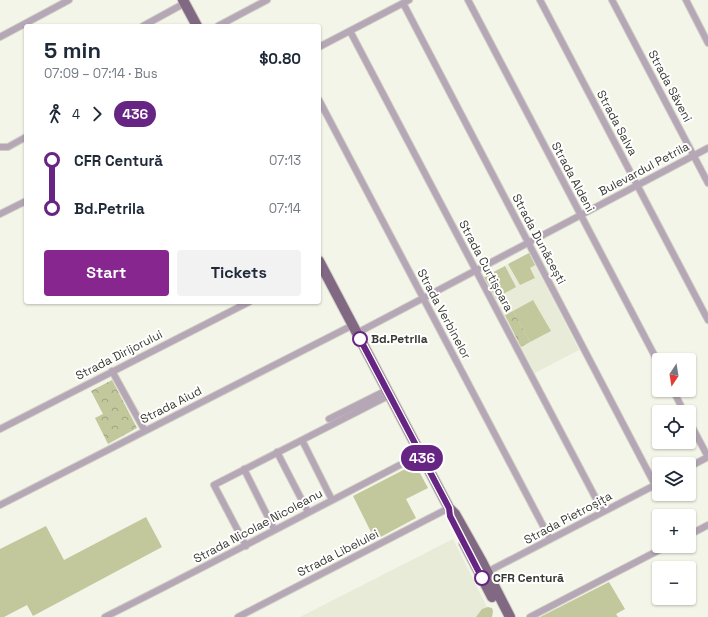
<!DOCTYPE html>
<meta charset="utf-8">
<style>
body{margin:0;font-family:"Space Grotesk",sans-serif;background:#f2f2f3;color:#1f2937;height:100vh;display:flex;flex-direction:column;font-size:15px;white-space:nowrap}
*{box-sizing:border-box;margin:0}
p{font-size:13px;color:#747a83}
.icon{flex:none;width:22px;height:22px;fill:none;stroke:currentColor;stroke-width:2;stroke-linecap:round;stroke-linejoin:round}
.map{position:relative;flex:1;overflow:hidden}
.side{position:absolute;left:24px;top:24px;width:297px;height:280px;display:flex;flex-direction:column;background:#fff;border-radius:4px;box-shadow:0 1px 3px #0004}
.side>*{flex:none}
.badge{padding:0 8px;border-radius:13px;font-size:14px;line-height:26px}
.needle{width:26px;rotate:192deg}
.controls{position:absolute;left:652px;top:353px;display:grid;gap:8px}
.controls a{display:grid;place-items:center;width:44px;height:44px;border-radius:4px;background:#fff;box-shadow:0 1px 3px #0004;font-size:20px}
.map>.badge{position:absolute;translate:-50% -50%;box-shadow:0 0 0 2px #fff}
.legs{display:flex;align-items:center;gap:6px;height:44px;padding:0 20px;font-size:13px}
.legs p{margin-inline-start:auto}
.overview{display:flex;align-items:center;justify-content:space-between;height:68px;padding:0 20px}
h1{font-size:22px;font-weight:800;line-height:30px}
.primary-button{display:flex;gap:8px;margin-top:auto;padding:8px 20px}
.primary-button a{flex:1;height:46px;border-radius:4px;background:#87268f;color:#fff;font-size:16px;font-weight:800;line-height:46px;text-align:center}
.primary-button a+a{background:#f2f2f3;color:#1f2937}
ul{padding:0 20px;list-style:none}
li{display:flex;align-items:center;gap:14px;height:48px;font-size:15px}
li i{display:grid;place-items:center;width:6px;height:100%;margin:0 5px;background:currentColor}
li i::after{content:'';width:10px;height:10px;margin:-5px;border:3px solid;border-radius:50%;background:#fff}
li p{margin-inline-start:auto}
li:first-child i{background:linear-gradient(#0000 50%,currentColor 0)}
li:last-child i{background:linear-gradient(currentColor 50%,#0000 0)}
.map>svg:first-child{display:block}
</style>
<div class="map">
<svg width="708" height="617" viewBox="0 0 708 617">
<defs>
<pattern id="park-crowns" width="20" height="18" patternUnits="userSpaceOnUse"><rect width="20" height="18" fill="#c2c79c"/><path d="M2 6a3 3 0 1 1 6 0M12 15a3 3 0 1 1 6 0" fill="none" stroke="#9fa380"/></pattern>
</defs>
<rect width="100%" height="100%" fill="#f3f5e8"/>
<path fill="#e8ebd7" d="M529,253L579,350L535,373L484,277Z
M453,539L492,617H300Z"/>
<path fill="#c2c79c" d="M529,253L535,265L530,268L535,278L520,285L508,264Z
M505,266L516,287L496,298L484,277Z
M533,300L551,331L530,342L513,311Z
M415,464L428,488L406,499L416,518L375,540L353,496Z
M146,517L162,547L33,616L27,605L4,617H0V549L46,526L64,560Z
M609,582L625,609L616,614L618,617H540Z
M488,607L492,608L493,611L492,617H476L482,609Z"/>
<path fill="url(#park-crowns)" d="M513,311L530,342L521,347L505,315Z
M112,380L137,428L108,444L95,418L103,414L91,391Z"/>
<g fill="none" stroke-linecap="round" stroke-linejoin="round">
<defs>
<path id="street" d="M468,0L659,364
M540,0L708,320
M612,0L708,183
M686,0L708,43
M403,3L655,485
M143,26L185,3
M218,26L267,0
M350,31L603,512
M0,37L69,0
M319,47L409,0
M319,100L550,539
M0,147H8L26,137
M0,214L26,201
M357,333L708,148
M112,371L145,431
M673,390L684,412
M329,419L387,390
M689,421L708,457
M0,429L249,302
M302,440L332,500
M277,452L308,512
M689,467L708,457
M244,469L274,529
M0,505L353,325
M689,535L708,525
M246,546L214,485L390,395
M487,572L659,483
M105,617C211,564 315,509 421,454
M238,617L449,508
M530,617L667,546"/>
<path id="primary" d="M183,0L197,26
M319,261L449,508L455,514L482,562L510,617
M464,543L492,597"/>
</defs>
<use href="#street" stroke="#cecfc4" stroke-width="8"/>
<use href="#primary" stroke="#cecfc4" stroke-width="12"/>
<use href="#street" stroke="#b6a7b6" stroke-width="6"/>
<use href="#primary" stroke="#816883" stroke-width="10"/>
</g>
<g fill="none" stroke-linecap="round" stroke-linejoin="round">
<defs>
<path id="line-1" d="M360,339L449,508L450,516L482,578"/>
</defs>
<use href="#line-1" stroke="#fff" stroke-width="9"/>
<use href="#line-1" stroke="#662483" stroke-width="6"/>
</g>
<g fill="#fff" stroke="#662483" stroke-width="2">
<circle cx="360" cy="339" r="7"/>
<circle cx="482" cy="578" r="7"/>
</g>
<g text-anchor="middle" stroke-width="4" stroke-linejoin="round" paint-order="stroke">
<g font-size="12" fill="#383933" stroke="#fff">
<text transform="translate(670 86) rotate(62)" y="4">Strada Săveni</text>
<text transform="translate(617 123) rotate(62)" y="4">Strada Salva</text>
<text transform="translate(644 169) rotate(-28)" y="4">Bulevardul Petrila</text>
<text transform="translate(573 177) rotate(62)" y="4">Strada Aldeni</text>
<text transform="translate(539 239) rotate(62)" y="4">Strada Dunăcești</text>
<text transform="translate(486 266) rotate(62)" y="4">Strada Curtișoara</text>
<text transform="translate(444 314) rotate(62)" y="4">Strada Verbinelor</text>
<text transform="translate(119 355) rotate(-27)" y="4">Strada Dirijorului</text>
<text transform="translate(171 405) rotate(-27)" y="4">Strada Aiud</text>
<text transform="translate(568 518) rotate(-28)" y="4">Strada Pietroșița</text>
<text transform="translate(258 526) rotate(-28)" y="4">Strada Nicolae Nicoleanu</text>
<text transform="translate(338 553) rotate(-27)" y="4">Strada Libelulei</text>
</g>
<g font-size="12" font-weight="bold" fill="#383933" stroke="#fff" text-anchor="start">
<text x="371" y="343">Bd.Petrila</text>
<text x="493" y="582">CFR Centură</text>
</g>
</g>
</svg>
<div class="controls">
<a><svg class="needle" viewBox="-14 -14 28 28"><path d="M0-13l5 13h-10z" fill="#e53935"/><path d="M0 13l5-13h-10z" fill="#747a83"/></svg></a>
<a><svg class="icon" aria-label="locate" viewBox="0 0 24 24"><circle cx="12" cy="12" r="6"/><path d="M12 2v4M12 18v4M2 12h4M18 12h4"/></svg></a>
<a><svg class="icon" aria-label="layers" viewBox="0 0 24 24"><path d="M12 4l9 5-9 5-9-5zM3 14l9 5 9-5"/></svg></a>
<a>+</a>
<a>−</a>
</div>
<b class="badge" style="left:422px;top:458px;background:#662483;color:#fff">436</b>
<section class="side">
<div class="overview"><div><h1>5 min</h1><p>07:09 – 07:14 · Bus</p></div><b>$0.80</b></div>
<div class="legs"><svg class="icon" aria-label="walk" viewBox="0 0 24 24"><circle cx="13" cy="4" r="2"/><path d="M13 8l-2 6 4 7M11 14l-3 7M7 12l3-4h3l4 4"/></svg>4<svg class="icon" aria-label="forward" viewBox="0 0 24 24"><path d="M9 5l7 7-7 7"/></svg><b class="badge" style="background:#662483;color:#fff">436</b></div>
<ul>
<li><i style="color:#662483"></i><b>CFR Centură</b><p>07:13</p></li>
<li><i style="color:#662483"></i><b>Bd.Petrila</b><p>07:14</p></li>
</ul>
<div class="primary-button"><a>Start</a><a>Tickets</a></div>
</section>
</div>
